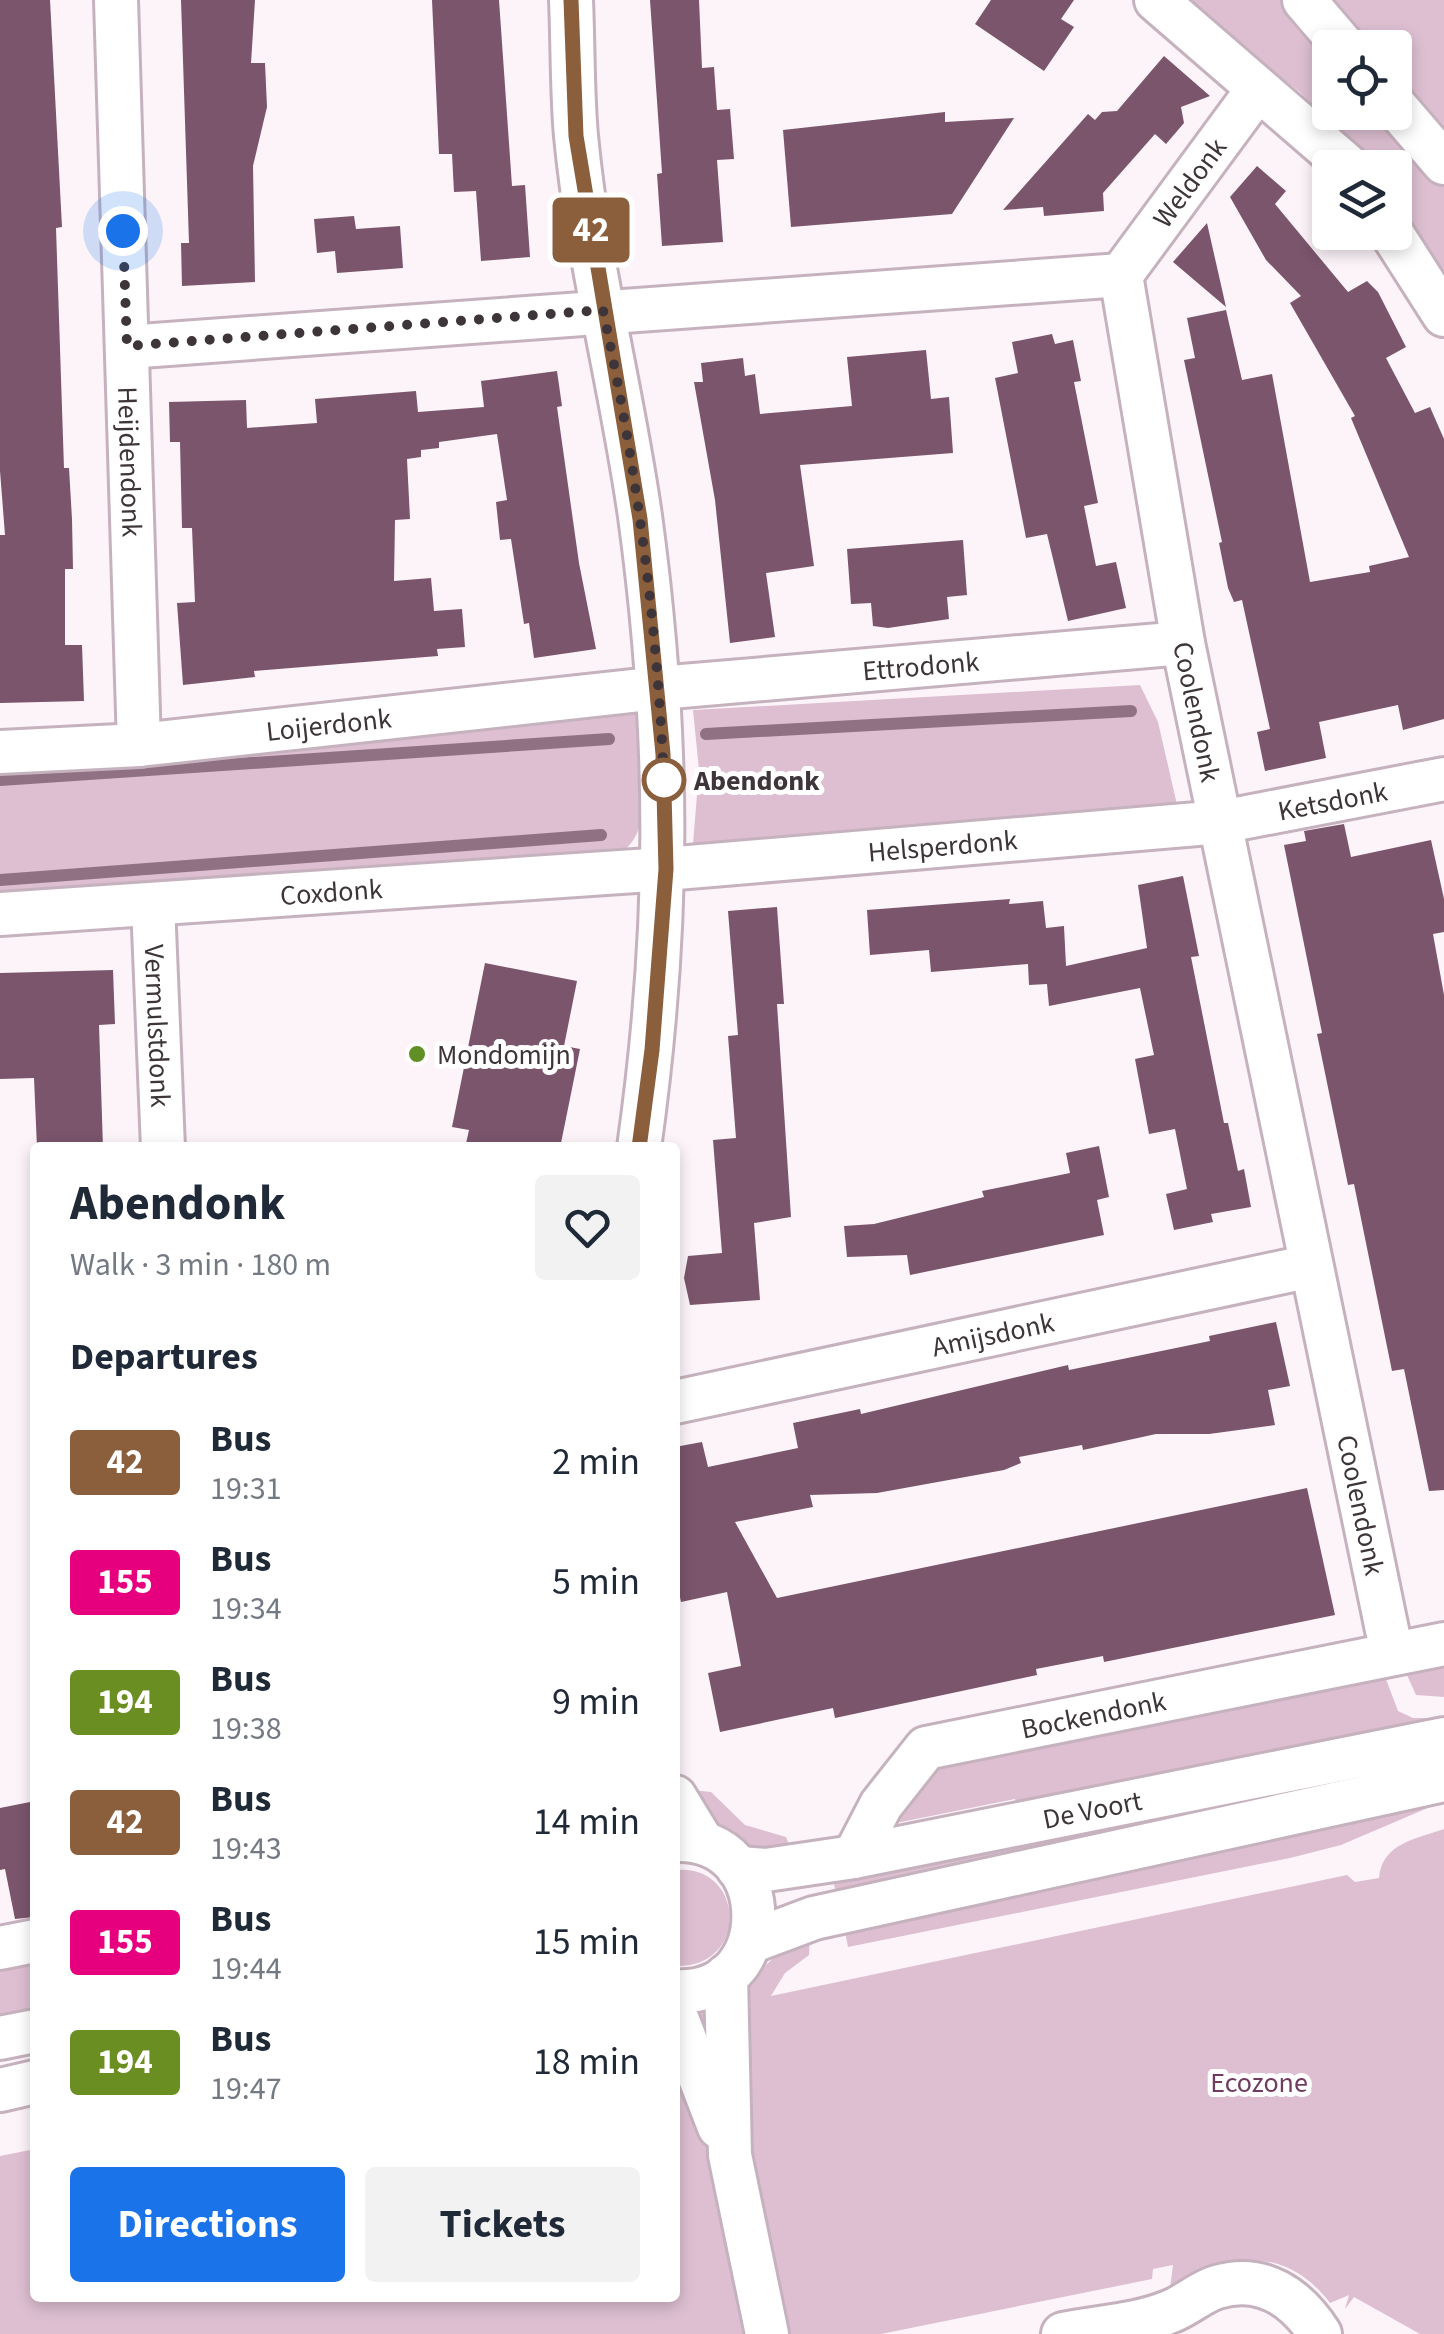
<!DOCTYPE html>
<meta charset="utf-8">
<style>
body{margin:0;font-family:"Source Sans 3",sans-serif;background:#f2f2f3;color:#1f2937;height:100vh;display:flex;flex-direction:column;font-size:38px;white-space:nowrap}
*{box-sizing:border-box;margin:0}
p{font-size:32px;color:#747a83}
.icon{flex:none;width:55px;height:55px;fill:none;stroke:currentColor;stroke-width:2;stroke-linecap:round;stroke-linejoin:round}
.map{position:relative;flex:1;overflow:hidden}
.sheet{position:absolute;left:30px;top:1142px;width:650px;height:1160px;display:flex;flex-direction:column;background:#fff;border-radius:10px;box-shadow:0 5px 15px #0003}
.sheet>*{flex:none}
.badge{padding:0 20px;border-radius:8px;font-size:35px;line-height:65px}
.controls{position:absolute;left:1312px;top:30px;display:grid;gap:20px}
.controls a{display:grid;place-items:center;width:100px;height:100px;border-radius:10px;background:#fff;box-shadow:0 5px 15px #0003;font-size:50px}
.you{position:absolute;width:50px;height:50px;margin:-25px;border:8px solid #fff;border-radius:50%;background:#1a73e8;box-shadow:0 0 0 15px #1a73e833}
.map>.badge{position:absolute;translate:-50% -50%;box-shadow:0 0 0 5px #fff}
h2{padding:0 40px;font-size:38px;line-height:90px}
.round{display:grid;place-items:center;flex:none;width:105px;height:105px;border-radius:10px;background:#f2f2f3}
.overview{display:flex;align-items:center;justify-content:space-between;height:170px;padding:0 40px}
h1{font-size:48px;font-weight:700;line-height:75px}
.primary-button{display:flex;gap:20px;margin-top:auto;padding:20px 40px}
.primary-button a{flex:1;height:115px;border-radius:10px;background:#1a73e8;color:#fff;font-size:40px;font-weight:700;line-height:115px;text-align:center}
.primary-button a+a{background:#f2f2f3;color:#1f2937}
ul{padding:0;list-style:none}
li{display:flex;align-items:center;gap:30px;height:120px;padding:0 40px}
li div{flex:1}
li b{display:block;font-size:38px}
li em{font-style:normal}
li .badge{min-width:110px;font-weight:700;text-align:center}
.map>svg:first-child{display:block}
</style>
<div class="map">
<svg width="1444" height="2334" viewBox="0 0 1444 2334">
<rect width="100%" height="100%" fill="#fdf4f9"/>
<path fill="#ddbfd1" d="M1182,0H1290L1330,48V112L1387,113L1444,178V291L1395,209V168L1368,167L1301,93Z
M1322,0H1444V141L1395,84V48L1363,47Z
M1140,685L1158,722L1178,809L693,844L699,770L693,710Z
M638,713C640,757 661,832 616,856L0,901V764Z
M1444,1661V1697L1416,1695L1406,1673L1409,1668Z
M1384,1674L1398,1711L1413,1718H1444L1019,1811L1015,1799L891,1824L933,1762Z
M1301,1788L1282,1804L838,1901L831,1872Z
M692,1790L711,1792L745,1825L786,1837L793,1854C737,1848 722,1836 692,1790Z
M1444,1801L1341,1845L1290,1858L848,1947L844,1926Z
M1444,1829V2334H1420L1354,2297L1345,2309L1349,2295L1330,2303C1313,2280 1285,2260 1256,2261L1254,2268L1169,2296L1173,2265L1153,2269L1152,2279L881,2334H0V2156L35,2149V2298H675V2016L741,2002C756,1968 779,1951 810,1935L809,1955L785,1973L771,1996L1347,1875L1355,1882L1379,1878C1382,1843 1416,1839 1444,1829Z
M675,1870C745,1863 751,1968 675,1966Z
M35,1957V2017L0,2025V1965Z"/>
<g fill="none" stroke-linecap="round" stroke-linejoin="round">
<path stroke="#907184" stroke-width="12" d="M706,734L1131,711
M0,780L609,739
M0,880L601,835"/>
</g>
<path fill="#7a556c" d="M0,0H50L62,227L56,228L64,468H69L72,519L73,569H65V645H82L84,701L0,703V535H5L0,471Z
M181,0H255L251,63H265L267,107L253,166L255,282L182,286L181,243H189Z
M432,0H499L512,186L525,185L530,257L481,261L476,191L454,192L452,154H439Z
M650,0H699L702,68L714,67L717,110L730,109L734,159L717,160L723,242L662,246L657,174L662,173Z
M991,0H1074L1061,19L1074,27L1044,71L975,24Z
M1164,56L1210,96L1181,107L1184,123L1166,144L1155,134L1103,193L1104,211L1044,216L1043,207L1003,210L1088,114L1095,120L1102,112L1117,111Z
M945,112V122L1014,118L952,214L791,227L783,130Z
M1257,166L1286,191L1275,204L1348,292L1367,281L1378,292L1406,347L1386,358L1415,413L1430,407L1444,439V719L1403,730L1398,705L1319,722L1326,758L1265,771L1257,732L1270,729L1242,600L1234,602L1228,588L1219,543L1222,542L1184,360L1195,358L1187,318L1226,310L1242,380L1272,374L1310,582L1370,572L1369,566L1409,557L1351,418L1355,416L1290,303L1301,296L1266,260L1230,197Z
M354,216L356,229L400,226L403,268L337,273L335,251L317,253L314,219Z
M1207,223L1226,307L1173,262Z
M1052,334L1055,344L1073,340L1081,381L1074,382L1098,503L1084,506L1096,566L1116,562L1126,608L1068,621L1047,534L1026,538L995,378L1018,373L1012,342Z
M926,350L931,399L949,397L953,453L800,465L814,566L766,573L775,637L730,643L715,500L694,382H703L701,363L743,358L745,376L755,374L760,414L852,406L847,357Z
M557,371L562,406L557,407L579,563L596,649L534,658L529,623L524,624L511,539L500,540L496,502L507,500L497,434L439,442V448L421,450V457L407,459L410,519L395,520L394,581L431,578L434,611L462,609L465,647L437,649L438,656L254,671L255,677L183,685L177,603L195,602L192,528H182L180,442H170L169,402L246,400L247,428L317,423L315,399L416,391L418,412L484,407L481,381Z
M963,540L967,595L947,597L949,619L888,628L873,626L871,603L851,604L847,549Z
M1344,824L1351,857L1431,840L1444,899V932L1433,934L1444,995V1490L1429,1491L1404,1369L1392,1371L1354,1184L1348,1185L1317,1034L1322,1033L1284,845L1306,841L1304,831Z
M1183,876L1199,956L1191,957L1224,1123H1228L1238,1171L1244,1169L1251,1207L1211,1214L1213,1222L1174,1230L1166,1194L1187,1189L1175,1129L1149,1134L1135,1059L1154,1055L1140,988L1049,1006L1047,984L1029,985L1028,964L931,972L929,950L870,955L867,910L1010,899L1009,904L1043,901L1046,928L1064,926L1066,966L1147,948L1138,885Z
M777,907L784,1004H777L791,1217L754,1223L760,1300L690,1305L684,1278L688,1256L722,1253L713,1140L736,1138L728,1036L738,1035L728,911Z
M485,963L577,981L564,1046L580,1049L560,1148H465L469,1130L452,1127Z
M113,970L115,1024L99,1025L103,1148H37L34,1078L0,1079V973Z
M1099,1146L1109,1197L1097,1200L1104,1235L910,1275L907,1255L847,1257L844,1226L874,1224L984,1197L982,1191L1070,1173L1066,1153Z
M1276,1322L1290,1386L1268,1390L1275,1425L1209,1434H1156L1083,1450L1082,1445L1019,1457L1021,1463L1004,1470L877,1493L810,1495L813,1507L735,1522L777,1598L1307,1488L1335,1615L1104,1662L1103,1656L1036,1669L1037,1675L835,1718L833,1708L720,1732L708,1673L741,1666L727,1592L681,1602L675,1574V1447L702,1442L708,1467L798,1448L793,1423L860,1409L861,1414L1068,1365L1069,1370L1210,1341L1209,1336Z
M35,1801V1917L15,1919L5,1869L0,1870V1808Z"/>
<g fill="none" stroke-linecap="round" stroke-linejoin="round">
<defs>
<g id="minor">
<path id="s1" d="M116,0L139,745"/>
<path d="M571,0C573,45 572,91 576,136C588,263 622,389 640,516C670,735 670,928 639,1148"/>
<path d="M1156,0L1350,168"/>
<path d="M1304,0L1345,48"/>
<path d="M1395,106L1444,163"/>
<path d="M1391,232L1444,315"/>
<path id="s2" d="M1121,275L1258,89"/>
<path id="s3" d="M127,347L1121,275L1183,643L1392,1654"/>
<path id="s4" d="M0,752L139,745L659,688L1183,643"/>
<path id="s5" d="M153,904L163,1148"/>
<path id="s6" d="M0,914L665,869L1221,822L1444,779"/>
<path id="s7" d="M675,1402L1311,1266"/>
<path d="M675,1797L703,1843"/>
<path d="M675,1840C780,1835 779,1998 675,1991"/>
<path id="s8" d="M854,1857L881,1805L926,1748L1444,1644"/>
<path id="s9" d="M738,1868L766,1870L854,1857L1444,1739"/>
<path d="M750,1942L814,1918L1444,1780"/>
<path d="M0,1948L35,1941"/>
<path d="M726,1976L730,2155L767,2334"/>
<path d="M675,2013L719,2127"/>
<path d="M0,2038L35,2031"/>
<path d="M0,2090L35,2082"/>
<path d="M1063,2334C1097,2327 1138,2325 1169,2312C1186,2306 1200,2292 1217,2287C1263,2273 1297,2298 1320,2334"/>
</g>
</defs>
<use href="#minor" stroke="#c6b2be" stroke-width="48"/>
<use href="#minor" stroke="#fff" stroke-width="42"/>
</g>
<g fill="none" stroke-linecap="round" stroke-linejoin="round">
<defs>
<path id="line" d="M571,0L576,136L640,519L663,754L666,869L652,1050L639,1148"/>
</defs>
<use href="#line" stroke="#fff" stroke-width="22"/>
<use href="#line" stroke="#8b5e3c" stroke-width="15"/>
<path stroke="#3d3539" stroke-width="10" stroke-dasharray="0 18" d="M123,231L127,346L603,310C636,466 658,626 664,786V780"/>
</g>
<circle fill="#fff" stroke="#8b5e3c" stroke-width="5" cx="664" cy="780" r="20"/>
<circle fill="#5f8f25" stroke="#fff" stroke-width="4" cx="417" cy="1054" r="10"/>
<g text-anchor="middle" stroke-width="10" stroke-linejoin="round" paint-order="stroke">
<g font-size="28" fill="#3d3539" stroke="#fff">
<text dy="10" stroke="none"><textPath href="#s2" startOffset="115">Weldonk</textPath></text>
<text dy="10" stroke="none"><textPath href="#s1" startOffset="462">Heijdendonk</textPath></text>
<text dy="10" stroke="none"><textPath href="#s4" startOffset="925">Ettrodonk</textPath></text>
<text dy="10" stroke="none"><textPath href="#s3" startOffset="1440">Coolendonk</textPath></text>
<text dy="10" stroke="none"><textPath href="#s4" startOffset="330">Loijerdonk</textPath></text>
<text dy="10" stroke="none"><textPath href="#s6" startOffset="1338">Ketsdonk</textPath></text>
<text dy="10" stroke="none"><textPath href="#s6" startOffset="945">Helsperdonk</textPath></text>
<text dy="10" stroke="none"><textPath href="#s6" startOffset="332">Coxdonk</textPath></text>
<text dy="10" stroke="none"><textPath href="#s5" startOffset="122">Vermulstdonk</textPath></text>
<text dy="10" stroke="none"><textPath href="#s7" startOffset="325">Amijsdonk</textPath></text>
<text dy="10" stroke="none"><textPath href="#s3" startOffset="2250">Coolendonk</textPath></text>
<text dy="10" stroke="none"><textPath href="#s8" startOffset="302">Bockendonk</textPath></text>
<text dy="10" stroke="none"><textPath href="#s9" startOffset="360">De Voort</textPath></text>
</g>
<g font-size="28" font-weight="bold" fill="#3d3539" stroke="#fff" text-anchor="start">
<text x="694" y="790">Abendonk</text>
</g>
<g font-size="28" fill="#3d3539" stroke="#fff" text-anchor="start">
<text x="437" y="1064">Mondomijn</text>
</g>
<g font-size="28" fill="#713b5f" stroke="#fff">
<text x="1259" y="2092">Ecozone</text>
</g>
</g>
</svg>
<div class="controls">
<a><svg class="icon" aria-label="locate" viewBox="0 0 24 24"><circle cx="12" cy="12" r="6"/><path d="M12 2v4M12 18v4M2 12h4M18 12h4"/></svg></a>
<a><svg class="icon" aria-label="layers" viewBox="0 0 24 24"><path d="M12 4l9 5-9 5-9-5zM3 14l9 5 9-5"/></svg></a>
</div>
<div class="you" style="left:123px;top:231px"></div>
<b class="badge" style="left:591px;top:230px;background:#8b5e3c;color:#fff">42</b>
<section class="sheet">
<div class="overview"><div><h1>Abendonk</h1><p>Walk · 3 min · 180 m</p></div><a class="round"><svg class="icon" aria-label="heart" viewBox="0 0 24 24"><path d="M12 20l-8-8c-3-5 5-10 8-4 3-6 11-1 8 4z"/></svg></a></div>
<h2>Departures</h2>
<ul>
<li><span class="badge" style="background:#8b5e3c;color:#fff">42</span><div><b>Bus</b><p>19:31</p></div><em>2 min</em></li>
<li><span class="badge" style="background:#e6007e;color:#fff">155</span><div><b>Bus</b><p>19:34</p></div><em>5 min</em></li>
<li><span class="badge" style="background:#6b8e23;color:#fff">194</span><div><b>Bus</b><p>19:38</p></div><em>9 min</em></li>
<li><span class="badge" style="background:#8b5e3c;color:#fff">42</span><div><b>Bus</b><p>19:43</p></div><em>14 min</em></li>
<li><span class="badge" style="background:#e6007e;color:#fff">155</span><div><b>Bus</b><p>19:44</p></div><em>15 min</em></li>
<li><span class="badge" style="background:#6b8e23;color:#fff">194</span><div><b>Bus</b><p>19:47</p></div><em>18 min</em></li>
</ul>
<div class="primary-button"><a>Directions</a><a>Tickets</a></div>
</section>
</div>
